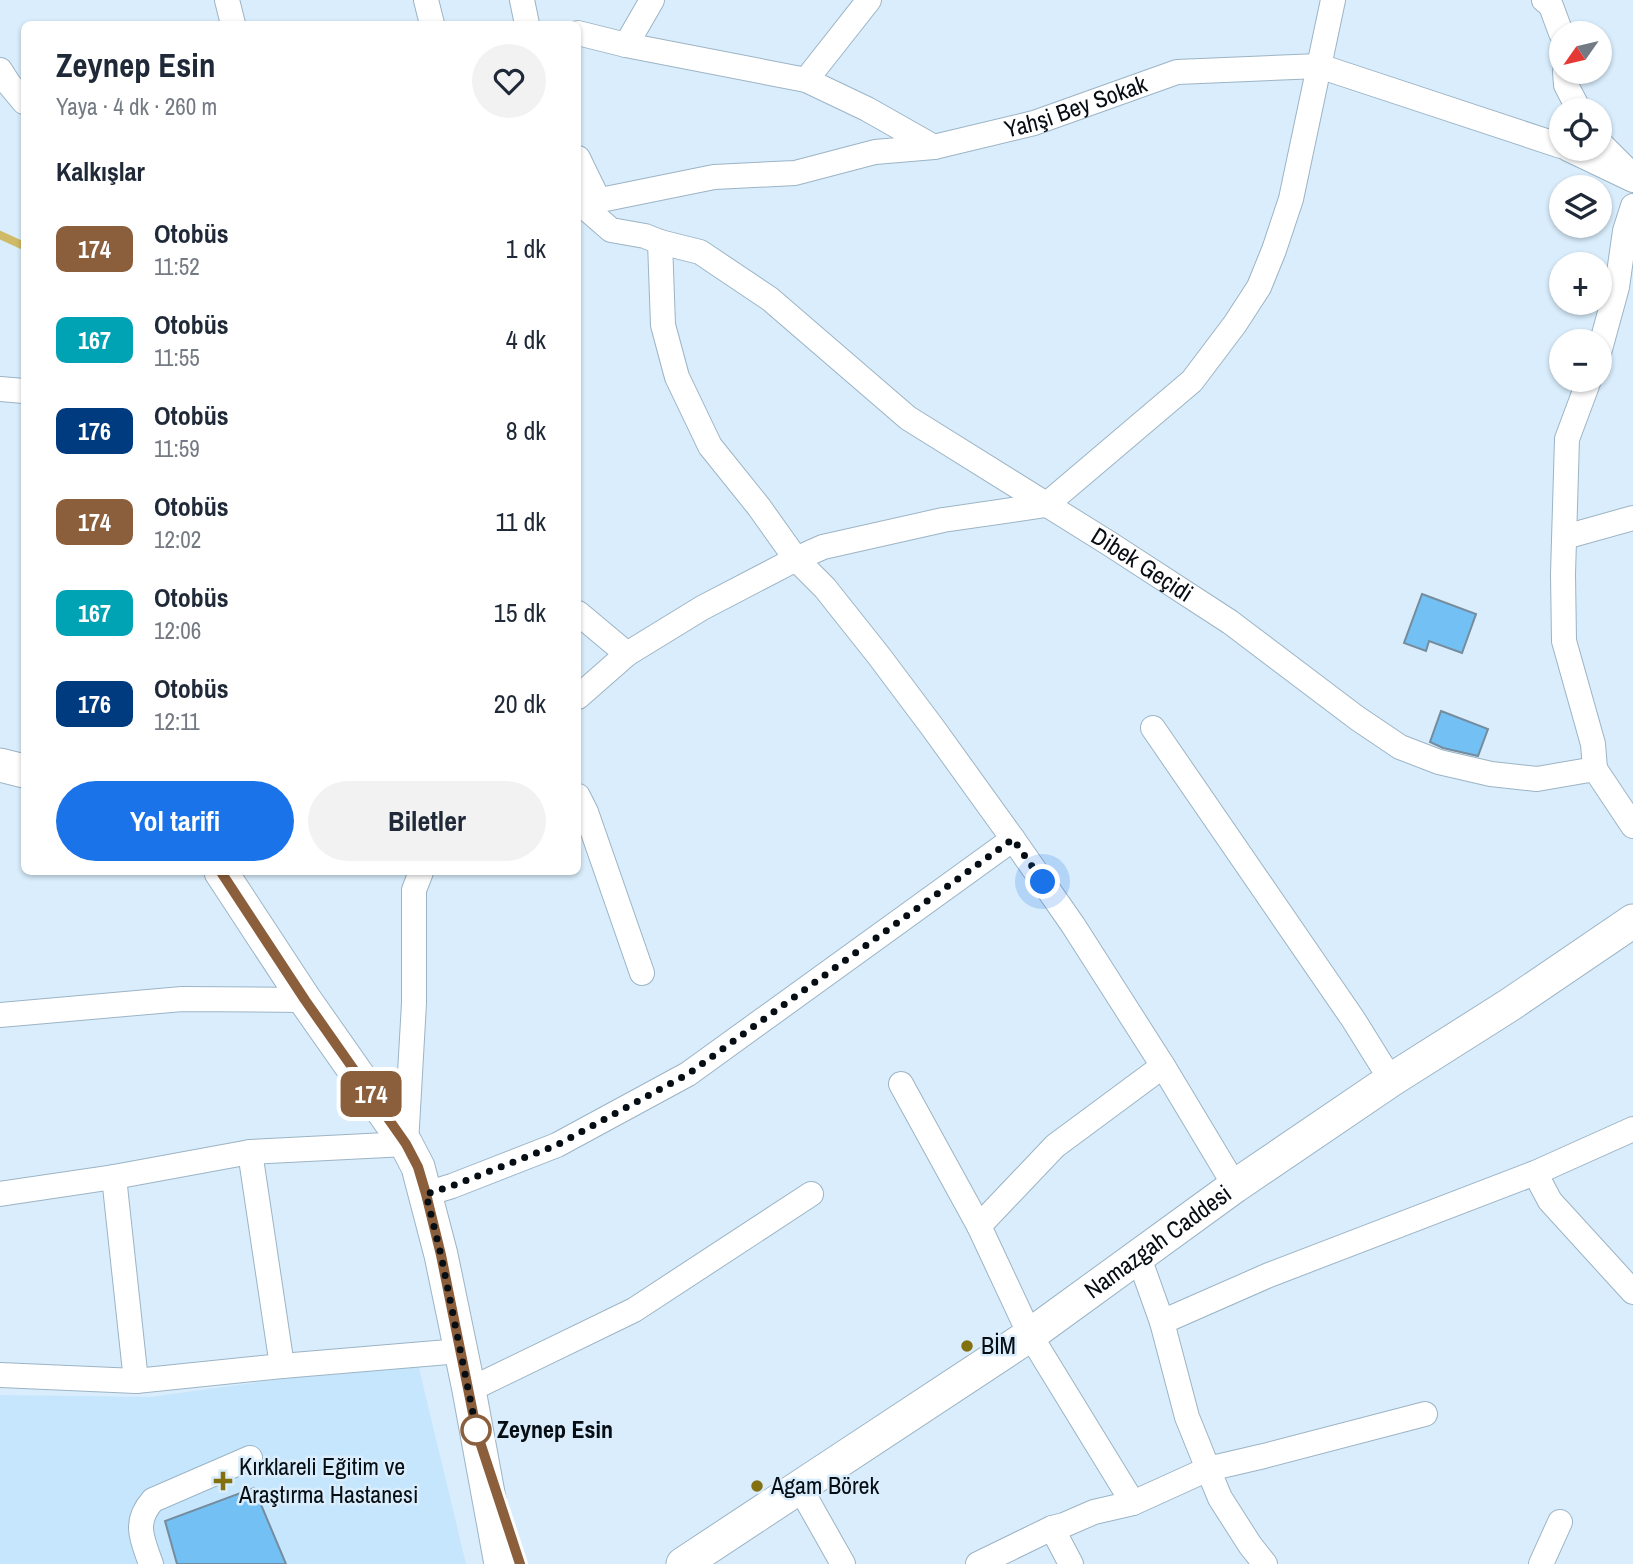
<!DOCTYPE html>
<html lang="tr">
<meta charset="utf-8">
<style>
body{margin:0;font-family:"Archivo Narrow",sans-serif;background:#f2f2f3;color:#1f2937;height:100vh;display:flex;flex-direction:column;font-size:26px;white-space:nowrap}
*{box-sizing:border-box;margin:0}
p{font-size:23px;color:#747a83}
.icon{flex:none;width:38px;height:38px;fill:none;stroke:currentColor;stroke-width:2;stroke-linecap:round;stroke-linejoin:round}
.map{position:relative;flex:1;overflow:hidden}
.sheet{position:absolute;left:21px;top:21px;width:560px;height:854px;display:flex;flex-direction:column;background:#fff;border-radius:10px;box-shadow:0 2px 5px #0004}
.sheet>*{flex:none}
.badge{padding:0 14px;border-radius:10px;font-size:24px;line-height:46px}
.needle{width:46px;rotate:236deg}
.controls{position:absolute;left:1549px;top:21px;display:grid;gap:14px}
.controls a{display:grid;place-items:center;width:63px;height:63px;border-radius:50%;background:#fff;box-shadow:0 2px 5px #0004;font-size:35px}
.you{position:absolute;width:35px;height:35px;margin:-18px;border:5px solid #fff;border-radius:50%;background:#1a73e8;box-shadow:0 0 0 10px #1a73e833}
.map>.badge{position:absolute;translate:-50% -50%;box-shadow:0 0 0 4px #fff}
h2{padding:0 35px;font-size:26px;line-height:63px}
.round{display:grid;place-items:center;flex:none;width:74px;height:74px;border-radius:37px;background:#f2f2f3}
.overview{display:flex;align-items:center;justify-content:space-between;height:119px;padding:0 35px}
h1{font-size:33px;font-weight:800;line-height:52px}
.primary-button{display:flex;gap:14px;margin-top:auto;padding:14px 35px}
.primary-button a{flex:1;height:80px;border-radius:42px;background:#1a73e8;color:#fff;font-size:28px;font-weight:800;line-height:80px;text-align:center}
.primary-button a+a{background:#f2f2f3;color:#1f2937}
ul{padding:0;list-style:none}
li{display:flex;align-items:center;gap:21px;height:91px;padding:0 35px}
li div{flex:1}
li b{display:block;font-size:26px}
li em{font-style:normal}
li .badge{min-width:77px;font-weight:700;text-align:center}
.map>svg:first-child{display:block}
</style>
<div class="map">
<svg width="1633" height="1564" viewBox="0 0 1633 1564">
<rect width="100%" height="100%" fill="#d9edfc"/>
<path fill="#c6e6fd" d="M418,1364L466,1564H0V1395L150,1397L378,1366Z"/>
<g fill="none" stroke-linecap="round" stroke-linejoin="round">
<path stroke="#cfbb67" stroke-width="8" d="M0,235L24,246"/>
</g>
<path fill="#73c0f4" stroke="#758c9d" stroke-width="2" d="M1422,594L1476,614L1462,653L1429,641L1426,651L1404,643Z
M1441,711L1488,729L1478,756L1443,748L1430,742Z
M254,1488L286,1564H177L165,1521Z"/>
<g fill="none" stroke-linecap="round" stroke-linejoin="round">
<defs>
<g id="street">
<path d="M227,0L233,24"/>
<path d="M426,0L432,24"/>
<path d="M522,0L527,24"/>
<path d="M1544,0L1551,6L1561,33"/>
<path d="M578,33L626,45L806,80L867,109L934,147"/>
<path d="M626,45L652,0"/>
<path d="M0,70L9,84L24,102"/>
<path d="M1565,72L1566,85L1579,110"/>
<path d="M806,80L869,0"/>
<path d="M1600,143L1627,170"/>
<path d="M1568,149L1633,180"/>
<path d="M578,158L597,197L581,204L611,230L645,236L660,242L663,325L677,377L710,446L759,507L796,559L825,588L879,656L933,728L1013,839L1073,925L1163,1066L1235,1186"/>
<path id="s1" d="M581,204L714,177L795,173L875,152L934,147L1034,123L1177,72L1319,66L1561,146"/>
<path id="s2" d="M660,242L700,252L770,299L908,418L1110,544L1230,622L1357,718L1400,747L1439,762L1491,774L1537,779L1595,769L1633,826"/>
<path d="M1600,349L1617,287L1625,231L1633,206"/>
<path d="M1589,380L1567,439L1563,574L1564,641L1593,744L1595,769"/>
<path d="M0,389L24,391"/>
<path d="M1565,537L1633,518"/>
<path d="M578,613L627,654"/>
<path d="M578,697L627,654L702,608L796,559L823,547L943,520L1046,505L1192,381L1235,324L1259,287L1274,250L1291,199L1333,0"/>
<path d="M1153,728L1353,1019L1391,1080"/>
<path d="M578,796L586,812L642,973"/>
<path d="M0,1015L182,999L305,1000"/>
<path d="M901,1084L979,1226L1030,1335L1133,1503"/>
<path d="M250,1152L282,1366"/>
<path d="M1535,1173L1550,1201L1633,1292"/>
<path d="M114,1177L136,1381"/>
<path d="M0,1194L114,1177L250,1152L406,1144L414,1003V890L421,872"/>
<path d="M426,1194L452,1186L557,1145L688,1074L1013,839"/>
<path d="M979,1226L1055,1146L1163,1066"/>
<path d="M1138,1255L1162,1322L1187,1417L1208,1469L1220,1498L1250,1545L1265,1564"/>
<path d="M1162,1322L1269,1275L1535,1173L1633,1129"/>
<path d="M0,1375L136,1381L282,1366L460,1351"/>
<path d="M469,1390L634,1310L811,1194"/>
<path d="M799,1486L843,1564"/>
<path d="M1052,1528L1071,1564"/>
<path d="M151,1564C142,1539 133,1522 153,1500L250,1458"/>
<path d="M978,1564L1052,1528L1064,1525L1094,1512L1133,1503L1208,1469L1264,1456L1425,1414"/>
<path d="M1541,1564L1560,1522"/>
</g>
<g id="secondary">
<path d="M0,765L24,771"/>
<path d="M221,872L305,1000L406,1144L418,1167L441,1255L469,1390L501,1564"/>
<path id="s3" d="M683,1564L1030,1335L1235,1186L1391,1080L1511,1004L1633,921"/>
</g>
</defs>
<use href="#street" stroke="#9cb4c5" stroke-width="26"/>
<use href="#secondary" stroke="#9cb4c5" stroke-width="35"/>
<use href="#street" stroke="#fff" stroke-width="24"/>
<use href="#secondary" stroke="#fff" stroke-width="33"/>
</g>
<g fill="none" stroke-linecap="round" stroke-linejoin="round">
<defs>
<path id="line" d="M221,872L305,1000L406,1144L418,1167L426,1194L441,1255L477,1433L520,1564"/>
</defs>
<use href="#line" stroke="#fff" stroke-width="16"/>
<use href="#line" stroke="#8b5e3c" stroke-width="10"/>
<path stroke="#060d13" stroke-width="7" stroke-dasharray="0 12.6" d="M476,1430L477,1433L441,1255L426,1194L452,1186L557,1145L688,1074L1013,839L1043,882"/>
</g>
<g fill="#83700f" stroke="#d9edfc" stroke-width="2.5">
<circle cx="967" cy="1346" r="7"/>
<path d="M219.5 1470.5h7v7h7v7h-7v7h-7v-7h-7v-7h7z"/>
<circle cx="757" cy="1486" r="7"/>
</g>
<circle fill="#fff" stroke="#8b5e3c" stroke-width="3.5" cx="476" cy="1430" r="14"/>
<g text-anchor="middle" stroke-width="5" stroke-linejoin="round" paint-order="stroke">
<g font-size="24" fill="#060d13" stroke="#d9edfc">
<text dy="8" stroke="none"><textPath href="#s1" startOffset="506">Yahşi Bey Sokak</textPath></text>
<text dy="8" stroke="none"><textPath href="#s2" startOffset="584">Dibek Geçidi</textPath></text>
<text dy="8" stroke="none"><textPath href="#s3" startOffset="574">Namazgah Caddesi</textPath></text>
</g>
<g font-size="24" fill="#060d13" stroke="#d9edfc" text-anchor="start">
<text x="981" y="1354">BİM</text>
<text x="239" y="1475">Kırklareli Eğitim ve<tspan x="239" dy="28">Araştırma Hastanesi</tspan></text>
<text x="771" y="1494">Agam Börek</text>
</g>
<g font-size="24" font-weight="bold" fill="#060d13" stroke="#d9edfc" text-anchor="start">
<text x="497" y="1438">Zeynep Esin</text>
</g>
</g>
</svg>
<div class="controls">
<a><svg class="needle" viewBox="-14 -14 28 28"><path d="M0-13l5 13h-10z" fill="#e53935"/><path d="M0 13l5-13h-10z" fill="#747a83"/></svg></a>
<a><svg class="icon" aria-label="locate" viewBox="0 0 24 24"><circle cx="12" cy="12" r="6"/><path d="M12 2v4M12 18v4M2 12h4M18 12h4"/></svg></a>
<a><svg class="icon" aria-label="layers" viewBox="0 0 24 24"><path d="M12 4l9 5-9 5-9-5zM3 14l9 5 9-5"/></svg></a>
<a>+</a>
<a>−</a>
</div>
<div class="you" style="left:1043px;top:882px"></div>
<b class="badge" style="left:371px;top:1094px;background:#8b5e3c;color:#fff">174</b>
<section class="sheet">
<div class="overview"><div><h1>Zeynep Esin</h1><p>Yaya · 4 dk · 260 m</p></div><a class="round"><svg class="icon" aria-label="heart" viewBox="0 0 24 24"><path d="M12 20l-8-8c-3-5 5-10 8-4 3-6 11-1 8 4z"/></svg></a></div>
<h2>Kalkışlar</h2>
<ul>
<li><span class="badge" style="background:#8b5e3c;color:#fff">174</span><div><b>Otobüs</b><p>11:52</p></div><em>1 dk</em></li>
<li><span class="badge" style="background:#00a3b4;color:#fff">167</span><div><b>Otobüs</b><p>11:55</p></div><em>4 dk</em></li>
<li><span class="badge" style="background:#003b80;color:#fff">176</span><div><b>Otobüs</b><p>11:59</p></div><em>8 dk</em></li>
<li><span class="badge" style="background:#8b5e3c;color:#fff">174</span><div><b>Otobüs</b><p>12:02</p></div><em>11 dk</em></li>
<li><span class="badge" style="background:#00a3b4;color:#fff">167</span><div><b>Otobüs</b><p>12:06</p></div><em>15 dk</em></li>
<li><span class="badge" style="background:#003b80;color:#fff">176</span><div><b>Otobüs</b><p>12:11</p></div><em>20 dk</em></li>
</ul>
<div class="primary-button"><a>Yol tarifi</a><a>Biletler</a></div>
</section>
</div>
